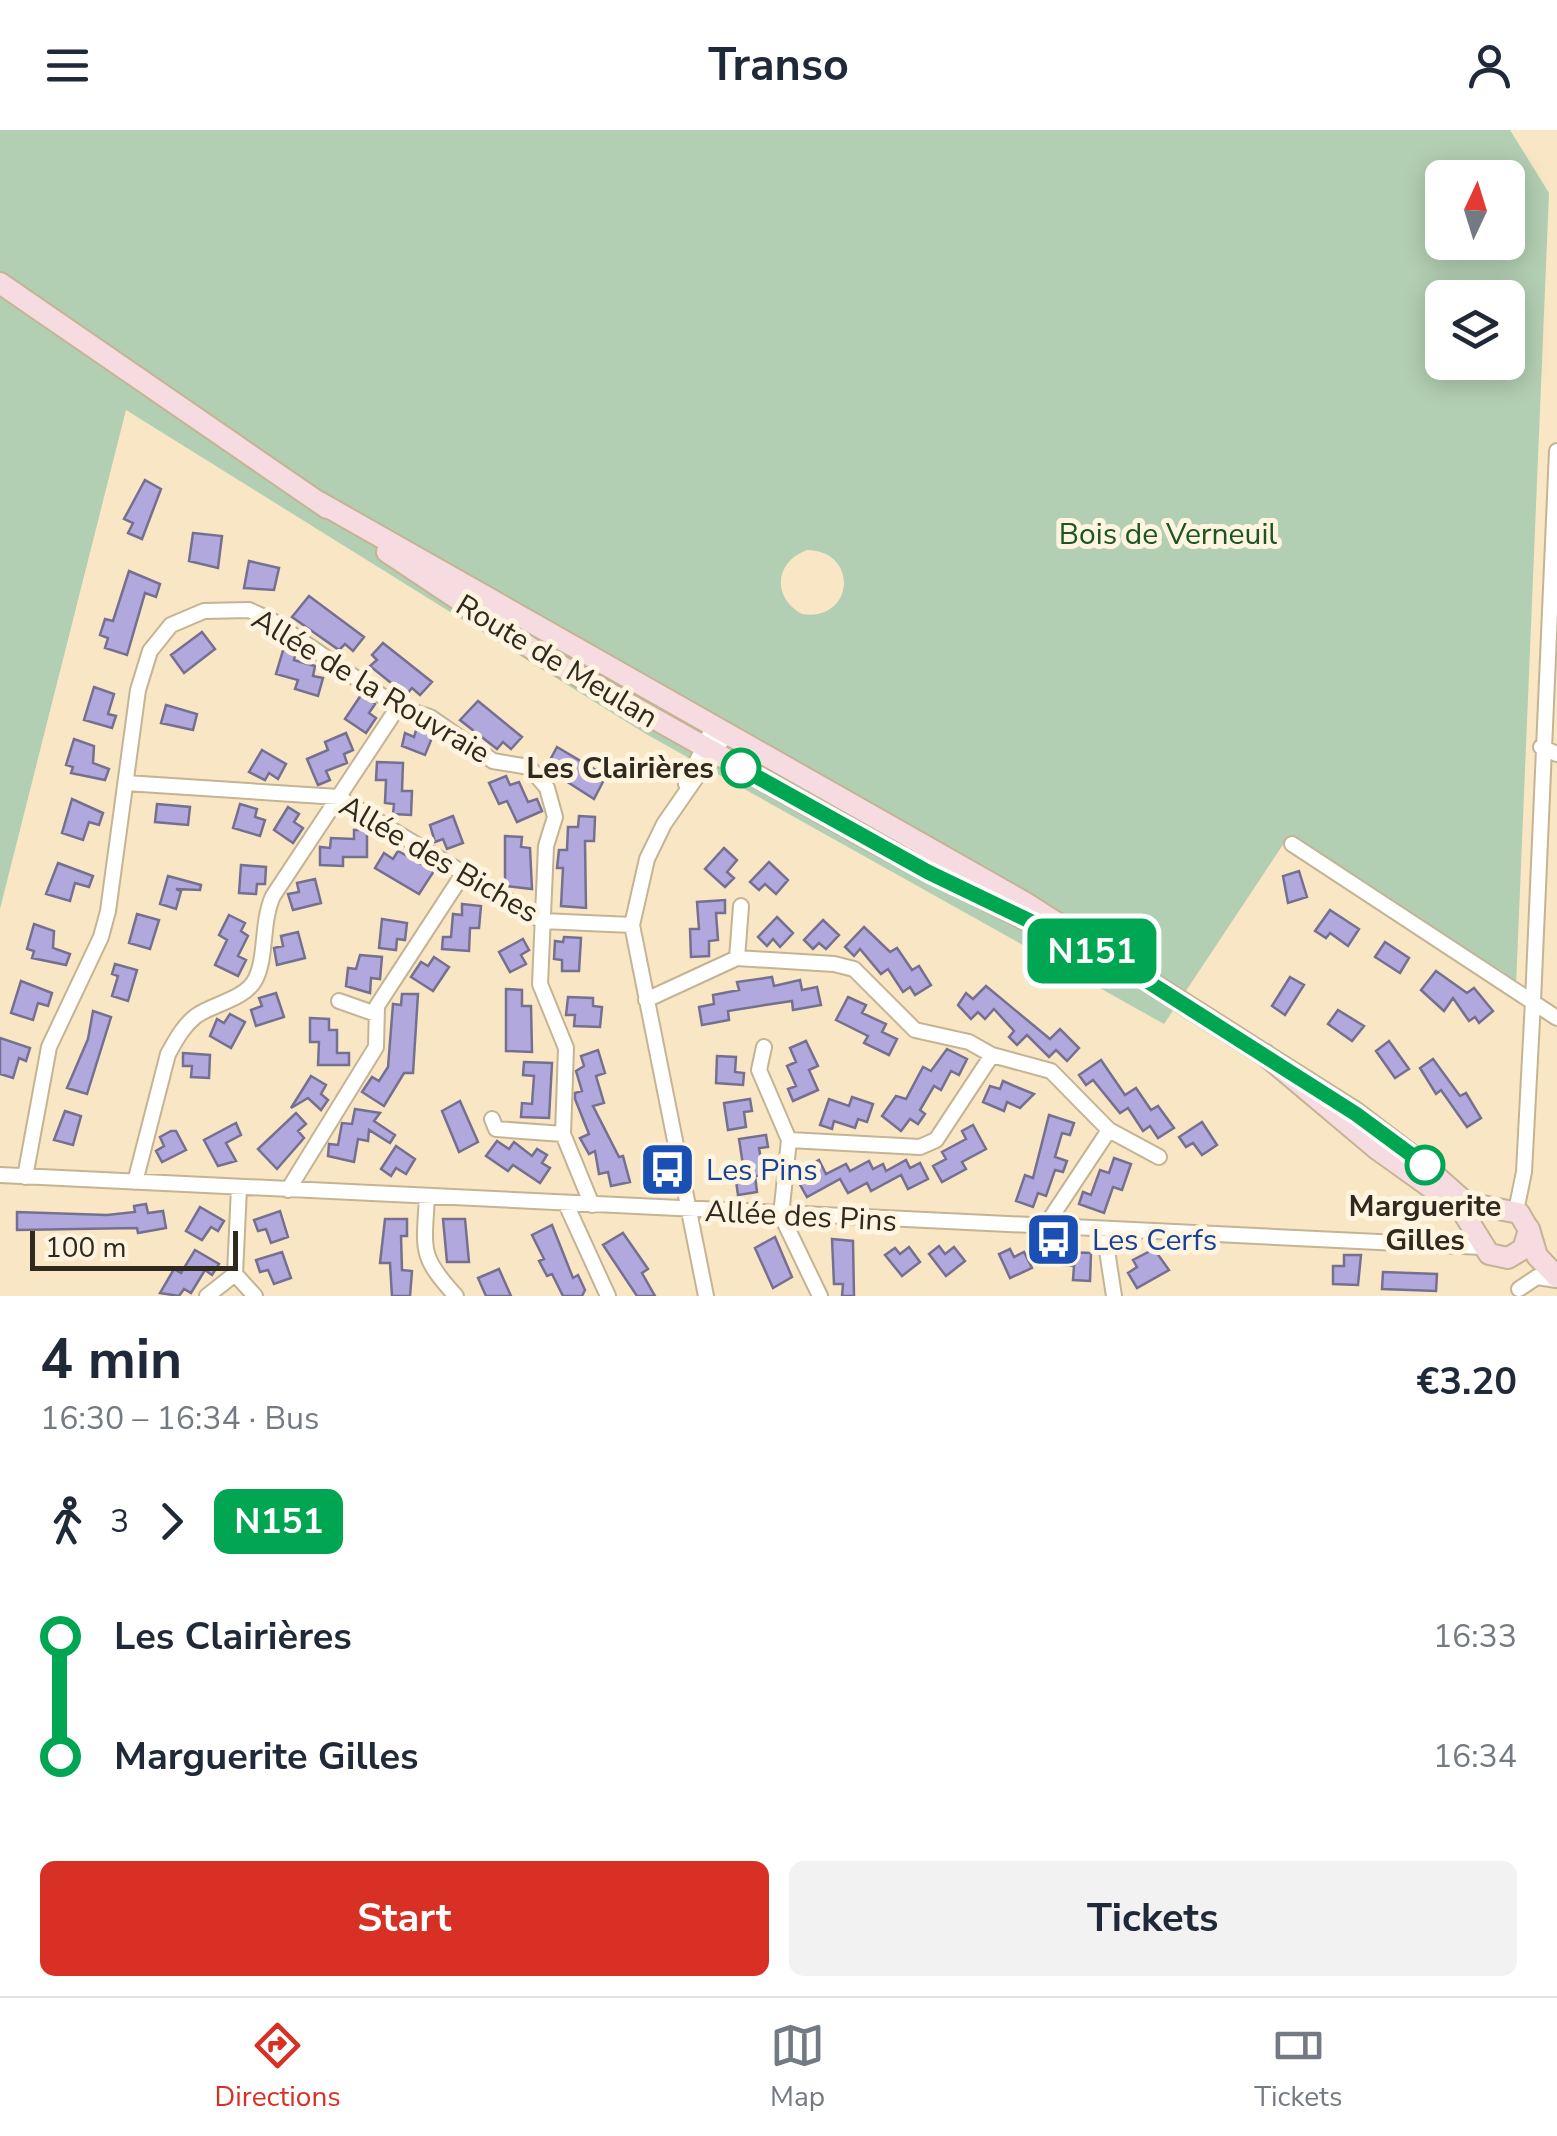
<!DOCTYPE html>
<meta charset="utf-8">
<style>
body{margin:0;font-family:"Nunito Sans",sans-serif;background:#f2f2f3;color:#1f2937;height:100vh;display:flex;flex-direction:column;font-size:38px;white-space:nowrap}
*{box-sizing:border-box;margin:0}
p{font-size:32px;color:#747a83}
.icon{flex:none;width:55px;height:55px;fill:none;stroke:currentColor;stroke-width:2;stroke-linecap:round;stroke-linejoin:round}
.map{position:relative;height:1166px;overflow:hidden}
.panel{display:flex;flex-direction:column;background:#fff;flex:1}
.panel>*{flex:none}
.badge{padding:0 20px;border-radius:15px;font-size:35px;line-height:65px}
.needle{width:65px;rotate:4deg}
.buttons{position:absolute;left:1425px;top:30px;display:grid;gap:20px}
.buttons a{display:grid;place-items:center;width:100px;height:100px;border-radius:15px;background:#fff;box-shadow:0 5px 25px #0003;font-size:50px}
.scale{position:absolute;left:30px;bottom:25px;width:208px;box-sizing:border-box;padding-left:10px;border:5px solid #30291d;border-top:0;font-size:28px;line-height:35px;white-space:nowrap;color:#30291d;-webkit-text-stroke:8px #fff4e0;paint-order:stroke}
.map>.badge{position:absolute;translate:-50% -50%;box-shadow:0 0 0 5px #fff}
.legs{display:flex;align-items:center;gap:15px;height:110px;padding:0 40px;font-size:32px}
.legs p{margin-inline-start:auto}
.head{display:flex;align-items:center;justify-content:space-between;height:170px;padding:0 40px}
h1{font-size:55px;font-weight:700;line-height:75px}
.cta{display:flex;gap:20px;margin-top:auto;padding:20px 40px}
.cta a{flex:1;height:115px;border-radius:15px;background:#d93025;color:#fff;font-size:40px;font-weight:700;line-height:115px;text-align:center}
.cta a+a{background:#f2f2f3;color:#1f2937}
ul{padding:0 40px;list-style:none}
li{display:flex;align-items:center;gap:35px;height:120px;font-size:38px}
li i{display:grid;place-items:center;width:15px;height:100%;margin:0 12px;background:currentColor}
li i::after{content:'';width:25px;height:25px;margin:-12px;border:8px solid;border-radius:50%;background:#fff}
li p{margin-inline-start:auto}
li:first-child i{background:linear-gradient(#0000 50%,currentColor 0)}
li:last-child i{background:linear-gradient(currentColor 50%,#0000 0)}
header{display:flex;justify-content:space-between;align-items:center;height:130px;padding:0 40px;background:#fff;font-size:45px;font-weight:700}
.menu{display:flex;justify-content:space-around;align-items:center;height:140px;border-top:2px solid #e0e1e3;background:#fff;font-size:28px;color:#747a83}
.menu a{display:grid;justify-items:center;gap:5px}
.menu .current{color:#d93025}
.map>svg:first-child{display:block}
</style>
<header><svg class="icon" aria-label="menu" viewBox="0 0 24 24"><path d="M4 6h16M4 12h16M4 18h16"/></svg>Transo<svg class="icon" aria-label="person" viewBox="0 0 24 24"><circle cx="12" cy="8" r="4"/><path d="M4 21q1-7 8-7t8 7"/></svg></header>
<div class="map">
<svg width="1557" height="1166" viewBox="0 0 1557 1166">
<rect width="100%" height="100%" fill="#f8e6c5"/>
<path fill="#b3cfb3" fill-rule="evenodd" d="M0,0H1510L1549,63L1516,856L1288,707L1164,894L646,604L126,280L0,779ZM1442,48H1508V112H1442ZM1442,168H1508V232H1442ZM807,420C860,421 854,492 802,484C772,468 774,432 807,420Z"/>
<path fill="#b1a8dd" stroke="#75708f" stroke-width="2.5" d="M145,350L161,359L142,409L128,403L133,393L124,389Z
M193,403L222,406L218,438L189,431Z
M249,431L279,438L274,460L244,458Z
M129,441L160,454L156,467L145,463L127,525L105,518L108,508L100,505L105,489L113,491Z
M309,466L364,507L353,521L345,514L339,520L292,487Z
M202,502L215,519L184,543L171,525Z
M383,513L432,552L420,565L412,558L406,565L370,536L377,530L372,525Z
M284,517L296,521L294,530L315,536L313,546L323,548L318,566L295,559L298,550L276,544Z
M94,557L114,564L108,584L116,586L112,598L84,590Z
M361,565L375,574L369,583L376,588L366,603L345,589Z
M478,571L522,607L511,619L503,612L497,619L460,590Z
M166,575L197,584L193,600L161,593Z
M417,597L434,603L425,625L402,616L405,603L414,607Z
M346,603L353,620L344,624L347,633L326,641L330,650L318,655L307,629L328,620L325,612Z
M74,609L94,616L93,633L109,639L105,650L71,643L73,637L66,635Z
M557,617L606,646L594,669L555,644L558,637L549,632Z
M262,620L286,634L278,649L269,643L265,650L249,642Z
M377,632L403,633L402,661H412L411,685L393,684L394,674L385,673L386,650H376Z
M506,646L510,655L519,652L528,672L537,669L542,681L517,692L507,671L499,674L489,653Z
M72,669L103,683L99,695L89,692L83,710L62,703Z
M157,674L190,677L188,695L155,692Z
M240,674L257,679L255,687L265,690L260,706L233,698Z
M288,677L299,684L294,692L303,698L293,713L274,700Z
M453,686L463,713L447,719L443,709L435,712L430,695Z
M579,686L595,687L594,711H585L586,778L561,776L563,738H557L559,720H567L568,697H578Z
M354,700H367V727H343V736L320,735V717L330,718L331,708L354,709Z
M505,706L522,707L521,717L530,718L532,759L505,756Z
M724,718L737,730L727,742L734,748L725,757L705,739Z
M398,721L434,741L419,764L375,738L384,723L393,729Z
M769,732L788,750L776,764L765,754L759,760L750,752Z
M58,733L93,746L89,757L75,753L70,771L46,764Z
M241,735L266,737L265,754H257L256,764L239,763Z
M1299,741L1307,767L1288,773L1283,746Z
M168,746L201,755L200,760L176,759L181,761L176,779L160,774Z
M315,749L321,773L293,780L288,764L299,762L297,753Z
M725,770V783H716L718,810L709,811V826L691,827L690,799H699L697,772Z
M462,774L481,776L479,798H470L469,821L442,819L443,807H451L453,784L462,785Z
M1330,780L1359,799L1348,816L1330,803L1326,808L1315,801Z
M137,784L159,790L150,819L129,813Z
M229,785L245,793L241,801L248,806L238,826L246,830L238,846L215,835L227,810L219,805Z
M777,787L793,803L780,817L773,809L767,816L758,807Z
M382,789L407,793L405,810L397,809L396,820L379,818Z
M823,790L839,805L826,819L819,813L813,819L804,810Z
M34,794L54,801L53,818L70,824L66,835L32,828L34,821L27,819Z
M864,797L890,822L897,818L912,840L919,836L931,855L915,865L910,857L903,862L888,839L881,844L860,819L854,826L845,817Z
M298,802L305,828L277,835L274,818L283,816L281,806Z
M564,807L581,808L579,841H562V830L554,829L555,811L563,812Z
M523,809L529,820L521,825L526,834L510,842L499,822Z
M1385,812L1409,828L1400,843L1375,827Z
M360,825L382,827L380,849L371,848L370,863L346,856L348,838L356,839Z
M434,827L449,837L433,861L411,847L421,832L428,836Z
M115,834L137,840L128,871L112,866L118,846L112,844Z
M1436,841L1467,863L1474,858L1493,881L1479,893L1475,887L1469,891L1453,868L1444,881L1421,860Z
M772,847L774,856L800,850L802,860L817,857L821,875L793,880L792,871L765,875L728,881L729,890L702,895L699,877L714,874L713,865L739,860L737,852Z
M1290,847L1304,855L1285,885L1272,876Z
M21,851L52,863L48,876L38,873L33,890L11,883Z
M986,856L1050,909L1060,899L1079,918L1067,931L1056,920L1049,927L1027,905L1017,915L1009,907L1014,901L994,879L985,889L978,882L971,889L958,875L966,863L973,869Z
M506,859L522,860V876H531L532,922L506,921Z
M276,863L284,887L256,896L251,880L262,876L259,868Z
M402,864H418L413,943H404L384,976L362,962L372,947L379,951L388,937L393,874L401,875Z
M568,867L593,868V876L602,877L600,897L574,896L575,885H566Z
M848,867L866,875L862,883L886,894L882,902L897,909L889,925L864,913L868,906L836,890Z
M1338,880L1364,896L1352,911L1328,894Z
M93,881L111,887L87,964L67,958L88,909Z
M230,884L245,892L231,918L210,906L217,889L224,893Z
M310,888L329,889V900H337V923H349V935H318L319,912H310Z
M0,908L30,918L26,931L19,928L13,948L0,944Z
M806,911L818,936L809,940L818,960L793,971L788,959L796,956L787,936L796,932L790,918Z
M1389,911L1409,939L1395,948L1376,921Z
M947,919L967,929L959,945L951,941L941,960L934,956L920,980L925,984L918,994L910,989L901,1001L882,986L896,966L906,969L923,937L931,941Z
M598,920L605,943L596,946L604,973L593,976L619,1027L623,1026L630,1052L611,1056L608,1042L599,1044L595,1021L589,1024L580,1008L589,1004L575,969V963L582,961L576,941L584,936L581,926Z
M183,923L210,925L209,948L191,947L192,936H183Z
M717,926L736,927L735,942L744,943L743,955L716,953Z
M1433,929L1460,966L1466,963L1481,988L1467,997L1441,960L1436,964L1420,938Z
M1101,930L1125,965L1136,958L1151,980L1158,976L1174,998L1158,1008L1150,996L1143,1001L1128,978L1120,983L1093,950L1086,955L1079,945Z
M524,932L552,933L549,988L521,987L522,973L532,974L534,946L523,945Z
M311,946L326,955L321,964L328,970L321,980L308,968L291,978Z
M1003,951L1019,958L1034,964L1020,978L1007,972L1004,981L983,972L990,956L1000,959Z
M852,967L873,974L867,992L858,989L855,998L834,991L832,999L820,995L829,969L849,976Z
M750,969L752,981L744,982L746,997L728,1000L724,973Z
M460,971L478,1012L459,1022L442,981Z
M355,979L380,983L374,991L395,1005L390,1013L369,1000L368,1011L358,1009L354,1032L328,1026L329,1014L338,1015L342,993L352,994Z
M65,981L81,986L73,1015L54,1010Z
M296,983L306,994L298,1001L304,1008L277,1039L258,1019Z
M1049,985L1074,993L1070,1005L1062,1003L1055,1027L1067,1031L1063,1042L1055,1040L1046,1066L1038,1063L1033,1077L1016,1071L1025,1045L1033,1048Z
M1202,992L1217,1015L1202,1025L1193,1013L1186,1017L1179,1007Z
M236,993L241,1005L226,1013L236,1031L218,1036L204,1010Z
M973,995L986,1019L962,1032L966,1039L942,1052L933,1036L946,1029L942,1022L966,1009L962,1001Z
M171,1001H176L186,1020L162,1032L156,1021L164,1016L160,1007Z
M766,1005L768,1017L759,1018L764,1045L755,1046L757,1062L738,1065L734,1037L743,1035L739,1009Z
M497,1011L509,1019L514,1012L532,1026L537,1019L547,1025L542,1033L550,1038L540,1053L513,1035L508,1041L486,1026Z
M396,1016L415,1029L406,1044L396,1038L391,1046L381,1039Z
M1114,1028L1131,1034L1122,1060L1113,1057L1104,1083L1079,1074L1083,1062L1091,1065L1100,1040L1109,1043Z
M819,1030L826,1044L846,1034L850,1041L869,1031L873,1039L883,1034L886,1041L906,1030L910,1038L920,1033L928,1049L908,1059L901,1045L871,1061L867,1053L848,1063L840,1049L807,1067L798,1051L812,1044L808,1036Z
M146,1074L148,1083L163,1081L166,1098L138,1103L137,1098L17,1100V1082L107,1085L135,1082L134,1076Z
M200,1077L224,1091L218,1101L211,1097L202,1110L186,1101Z
M280,1081L288,1107L271,1113L266,1099L258,1101L254,1090Z
M385,1089H407V1106H401L402,1140L412,1141L410,1166H392L390,1133H380Z
M443,1089H465L469,1132H447Z
M552,1095L573,1148L578,1145L585,1160L582,1166H563L552,1144L547,1146L539,1131L544,1129L532,1105Z
M623,1103L648,1139L642,1143L655,1166H637L603,1115Z
M775,1107L792,1147L773,1158L755,1118Z
M832,1109L853,1111L854,1166H842L843,1154H834Z
M939,1116L945,1124L954,1117L965,1131L946,1146L929,1124Z
M909,1117L920,1132L902,1146L885,1125L895,1118L900,1124Z
M1010,1119L1014,1127L1024,1122L1032,1138L1010,1148L999,1124Z
M1154,1119L1169,1140L1137,1158L1128,1143L1137,1137L1133,1130Z
M195,1120L219,1134L212,1145L205,1140L191,1163L184,1159L179,1166L160,1163L174,1139L181,1143Z
M282,1122L291,1148L274,1154L268,1140L260,1142L256,1130Z
M1064,1122L1091,1123L1090,1151L1073,1150L1074,1136L1063,1135Z
M1344,1125H1361L1358,1155L1333,1154V1136H1344Z
M499,1139L511,1166H486L478,1148Z
M1383,1142L1437,1144L1436,1161L1382,1159Z"/>
<g fill="none" stroke-linecap="round" stroke-linejoin="round">
<defs>
<path id="street" d="M1541,617L1557,624
M126,653L338,667L542,791L632,795
M686,654L714,595
M1292,714L1557,888
M737,828L741,776
M646,870L737,828L834,834L854,839L915,900L969,912L992,925L1051,941L1109,1000L1159,1027
M339,871L376,884
M764,917L759,940L789,1010
M492,989L496,999L563,1004
M0,1045L1482,1117
M25,1047L49,917L101,807L108,781L138,560L150,521L171,495L204,481L249,480L271,490L398,577L430,587L493,631L529,637L547,658L555,687L546,716L540,854L566,918L563,1004L592,1075
M135,1052L168,924C176,910 183,896 196,886C213,874 245,869 255,850C267,828 261,792 273,766L398,577
M288,1060L376,917L377,876L463,744
M427,1067C424,1120 419,1126 456,1166
M566,1074L608,1166
M1516,1081L1524,1042L1533,871L1557,321
M1051,1098L1052,1086L1109,1000
M1104,1101L1114,1166
M235,1144L255,1166
M1519,1159L1537,1147L1557,1150
M207,1166L235,1144L239,1058
M706,1166L632,795L647,729L664,694L727,603
M820,1166L781,1085L789,1010L920,1017L936,1010L992,925"/>
<path id="secondary" d="M0,153L327,378
M319,372L1024,772L1356,983L1419,1031L1466,1073L1519,1083L1529,1100L1523,1119L1508,1128L1489,1124L1461,1079L1377,1019L1264,924
M387,422L543,526L872,711L1046,800
M1529,1099L1537,1126L1557,1147"/>
</defs>
<use href="#street" stroke="#c4b493" stroke-width="18"/>
<use href="#secondary" stroke="#c4b493" stroke-width="24"/>
<use href="#street" stroke="#fff" stroke-width="14"/>
<use href="#secondary" stroke="#f6dce0" stroke-width="20"/>
</g>
<g fill="none" stroke-linecap="round" stroke-linejoin="round">
<defs>
<path id="line-1" d="M741,638L928,742L1125,837L1356,984L1425,1035"/>
</defs>
<use href="#line-1" stroke="#fff" stroke-width="22"/>
<use href="#line-1" stroke="#00a651" stroke-width="15"/>
</g>
<defs>
<symbol id="bus-square" viewBox="-11 -11 22 22"><rect x="-9" y="-9" width="18" height="18" rx="4" fill="#1a4fb4" stroke="#fff4e0"/><path d="M-5-6H5V4H4V6H2V4H-2V6H-4V4H-5ZM-3.5-4V0h7V-4ZM-3.5 1.2v1.5H-2V1.2ZM2 1.2v1.5H3.5V1.2Z" fill="#fff"/></symbol>
</defs>
<g fill-rule="evenodd">
<use href="#bus-square" x="636" y="1008" width="63" height="63"/>
<use href="#bus-square" x="1022" y="1078" width="63" height="63"/>
</g>
<g fill="#fff" stroke="#00a651" stroke-width="5">
<circle cx="741" cy="638" r="18"/>
<circle cx="1425" cy="1035" r="18"/>
</g>
<g text-anchor="middle" stroke-width="10" stroke-linejoin="round" paint-order="stroke">
<g font-size="30" fill="#1a5620" stroke="#fff4e0">
<text x="1168" y="414">Bois de Verneuil</text>
</g>
<g font-size="30" fill="#30291d" stroke="#fff4e0">
<text transform="translate(557 531) rotate(31)" y="10">Route de Meulan</text>
<text transform="translate(371 556) rotate(31)" y="10">Allée de la Rouvraie</text>
<text transform="translate(439 729) rotate(30)" y="10">Allée des Biches</text>
<text transform="translate(801 1086) rotate(3)" y="10">Allée des Pins</text>
</g>
<g font-size="30" font-weight="bold" fill="#30291d" stroke="#fff4e0" text-anchor="end">
<text x="714" y="648">Les Clairières</text>
<text x="1425" y="1086" text-anchor="middle">Marguerite<tspan x="1425" dy="34">Gilles</tspan></text>
</g>
<g font-size="30" fill="#164399" stroke="#fff4e0" text-anchor="start">
<text x="706" y="1050">Les Pins</text>
<text x="1092" y="1120">Les Cerfs</text>
</g>
</g>
</svg>
<div class="buttons">
<a><svg class="needle" viewBox="-14 -14 28 28"><path d="M0-13l5 13h-10z" fill="#e53935"/><path d="M0 13l5-13h-10z" fill="#747a83"/></svg></a>
<a><svg class="icon" aria-label="layers" viewBox="0 0 24 24"><path d="M12 4l9 5-9 5-9-5zM3 14l9 5 9-5"/></svg></a>
</div>
<div class="scale">100 m</div>
<b class="badge" style="left:1092px;top:821px;background:#00a651;color:#fff">N151</b>
</div>
<section class="panel">
<div class="head"><div><h1>4 min</h1><p>16:30 – 16:34 · Bus</p></div><b>€3.20</b></div>
<div class="legs"><svg class="icon" aria-label="walk" viewBox="0 0 24 24"><circle cx="13" cy="4" r="2"/><path d="M13 8l-2 6 4 7M11 14l-3 7M7 12l3-4h3l4 4"/></svg>3<svg class="icon" aria-label="forward" viewBox="0 0 24 24"><path d="M9 5l7 7-7 7"/></svg><b class="badge" style="background:#00a651;color:#fff">N151</b></div>
<ul>
<li><i style="color:#00a651"></i><b>Les Clairières</b><p>16:33</p></li>
<li><i style="color:#00a651"></i><b>Marguerite Gilles</b><p>16:34</p></li>
</ul>
<div class="cta"><a>Start</a><a>Tickets</a></div>
</section>
<nav class="menu">
<a class="current"><svg class="icon" aria-label="directions" viewBox="0 0 24 24"><path d="M12 3l9 9-9 9-9-9zM9 14v-3h6M13 9l2 2-2 2"/></svg>Directions</a>
<a><svg class="icon" aria-label="map" viewBox="0 0 24 24"><path d="M3 6l6-2 6 2 6-2v14l-6 2-6-2-6 2zM9 4v14M15 6v14"/></svg>Map</a>
<a><svg class="icon" aria-label="tickets" viewBox="0 0 24 24"><path d="M3 7h18v10H3zM15 7v10"/></svg>Tickets</a>
</nav>
